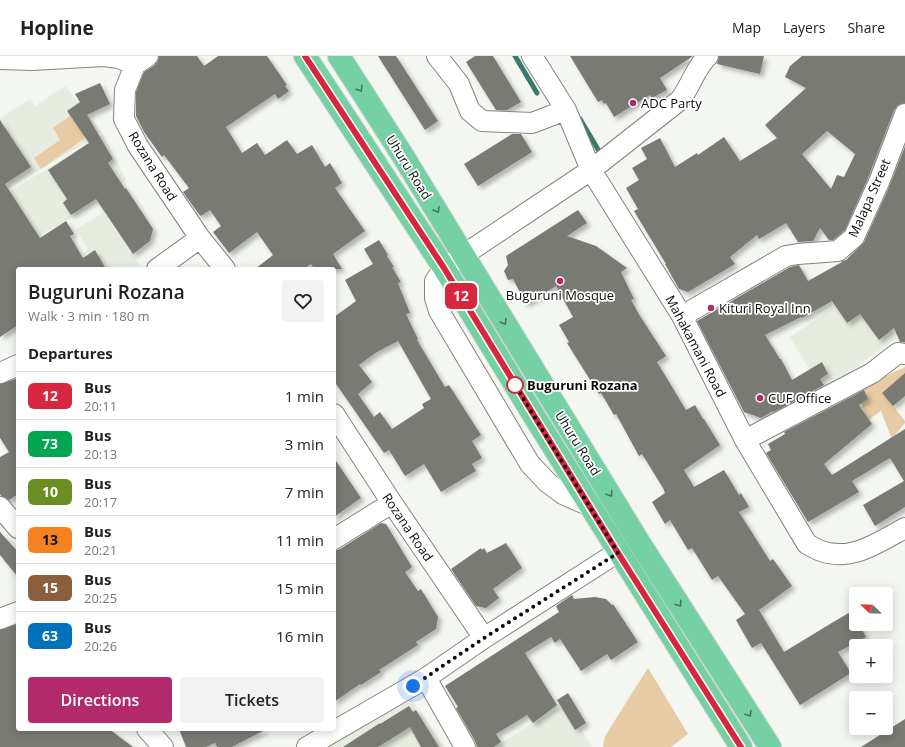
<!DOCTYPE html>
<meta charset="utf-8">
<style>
body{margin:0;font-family:"Open Sans",sans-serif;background:#f2f2f2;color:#222;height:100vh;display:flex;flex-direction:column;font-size:15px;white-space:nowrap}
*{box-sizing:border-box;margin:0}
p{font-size:13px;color:#767676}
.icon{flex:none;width:22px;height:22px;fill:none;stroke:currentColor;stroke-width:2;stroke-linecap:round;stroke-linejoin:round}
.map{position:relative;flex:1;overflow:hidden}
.sheet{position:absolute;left:16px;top:211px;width:320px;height:464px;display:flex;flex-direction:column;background:#fff;border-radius:4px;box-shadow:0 2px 10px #0003}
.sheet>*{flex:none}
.badge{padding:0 8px;border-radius:6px;font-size:14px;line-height:26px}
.needle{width:26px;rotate:293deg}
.controls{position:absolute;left:849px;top:531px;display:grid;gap:8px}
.controls a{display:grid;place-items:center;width:44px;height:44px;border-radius:4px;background:#fff;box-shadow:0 2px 10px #0003;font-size:20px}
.you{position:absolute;width:20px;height:20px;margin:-10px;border:3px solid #fff;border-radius:50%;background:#1a73e8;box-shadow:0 0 0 6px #1a73e833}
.map>.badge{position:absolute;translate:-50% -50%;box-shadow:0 0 0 2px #fff}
h2{padding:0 12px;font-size:15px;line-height:36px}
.round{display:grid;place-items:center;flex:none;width:42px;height:42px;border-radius:4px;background:#f2f2f2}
.overview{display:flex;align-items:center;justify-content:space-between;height:68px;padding:0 12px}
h1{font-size:19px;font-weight:600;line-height:30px}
.cta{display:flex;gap:8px;margin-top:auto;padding:8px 12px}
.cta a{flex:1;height:46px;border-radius:4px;background:#b22a6b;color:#fff;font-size:16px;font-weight:600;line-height:46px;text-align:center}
.cta a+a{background:#f2f2f2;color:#222}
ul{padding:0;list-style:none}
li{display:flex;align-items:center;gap:12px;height:48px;padding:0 12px;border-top:1px solid #e0e0e0}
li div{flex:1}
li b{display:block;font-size:15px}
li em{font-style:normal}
li .badge{min-width:44px;font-weight:700;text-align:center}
header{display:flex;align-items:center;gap:24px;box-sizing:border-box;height:56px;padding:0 20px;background:#fff;border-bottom:1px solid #e0e0e0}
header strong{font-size:19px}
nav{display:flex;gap:22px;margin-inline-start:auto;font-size:14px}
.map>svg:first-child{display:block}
</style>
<header>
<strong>Hopline</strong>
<nav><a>Map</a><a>Layers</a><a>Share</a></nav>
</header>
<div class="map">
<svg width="905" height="691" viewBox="0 0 905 691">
<defs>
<filter id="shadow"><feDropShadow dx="3.5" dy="3.5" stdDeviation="2" flood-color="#0004"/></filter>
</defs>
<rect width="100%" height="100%" fill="#f3f6f1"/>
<path fill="#e7ece0" d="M65,30L102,77L8,133L11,135L103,78L126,124L87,153L41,179L51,195L18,213L0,122L7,131L0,120V62L30,43L35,50Z
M103,157L130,198L132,197L140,210L136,213H93L83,197L88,194L76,173Z
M860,233L897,282L822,335L790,281Z
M412,644L445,691H323L365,667Z
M566,648L592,691H496L507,683Z"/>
<path fill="#e7cba4" d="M70,60L85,82L41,113L34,102L60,84L53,72Z
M905,311V338L893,350L905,365V367L892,383L881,355L867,365L857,334L881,313L884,321Z
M648,612L688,678L671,691H603L605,680Z"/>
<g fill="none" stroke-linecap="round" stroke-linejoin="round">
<path stroke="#3b796e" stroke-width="5" d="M515,0L537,37
M580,63L599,95"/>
</g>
<path fill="#7a7a75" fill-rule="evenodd" filter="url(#shadow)" d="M159,0H197L204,10L218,0H267L287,29L285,30L289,35L278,43L275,38L226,71L242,97L257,87L265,99L287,84L297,98L312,89L325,111L330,107L342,127L335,132L365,175L333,198L342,213H314L311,208L303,213H255L273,199L257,176L229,197L213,176L221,170L210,154L201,160L198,157L183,136L189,132L164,99L162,101L144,76L136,60V36L144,16L155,9L158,5Z
M378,0H396L438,65L425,74Z
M475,0H493L521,46L507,54H496L466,6Z
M570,0H693L660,22L667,34L652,42L650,39L614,61L606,47L604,48L602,44L598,46Z
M719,0H764L760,18L717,8Z
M802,0H905V47L898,49L894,54L868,122L845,174L833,184H829L820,172L813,185L798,186L786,167L759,183L757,179L730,201L735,208L688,236L679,233L665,208H666L634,155L638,153L626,132L639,124L632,112L647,103L641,92L660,82L675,111L697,97L698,99L724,81L740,105L777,82L765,69L806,32L785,21L790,10ZM827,75L855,98L844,121L837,119L831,133L802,98Z
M100,27L110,48L87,59L113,103L108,107L125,133L126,132L153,173L150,185L133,198L96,143L71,159L63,147L67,143L48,114L89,87L67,55L80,46L75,38Z
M0,64L31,111L5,128L40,182L66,165L74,178L70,180L83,202L95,194L106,213H18V269L0,281Z
M512,78H521L532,96L478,130L464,108Z
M905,90V286H900L894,272L879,284L860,258L847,267L832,245L802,262L801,261L765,279L780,303H781L792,324L822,306L828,318L820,323L824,329L774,356L773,355L761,362L744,356L697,265L790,211L799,209L808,225L842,206V205L846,204L864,186L889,131Z
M578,154L587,167L567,180L596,190L627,212L621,216L634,243L631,244L640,260L666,300L657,306L686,354L695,349L703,363H704L720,389L684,414L694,431L724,414L739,439L741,437L749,451L739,456L770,505L773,503L792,530L759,554L784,596L830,568L852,555L856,563V568H859L866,581L838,596L851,617L800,649L761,587L752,592L736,564L745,558L718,520L712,524L692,492L688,494L670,464L665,468L652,446L665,437L663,432L642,398L639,400L616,358L614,359L601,337L599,338L567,287L569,286L559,269L573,261L556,230L526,248L513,223L508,224L504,215L508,209L506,200Z
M379,184L388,199L387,200L394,211H392L401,226L398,227L410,257L406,258L418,283L417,284L445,331L449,329L481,379L472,385L482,402L472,408L476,415L441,436L424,408L405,420L389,394L384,397L334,325V261L356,245L345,224L373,208L364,193ZM398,285L431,343L422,348L424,352L392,373L380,356L374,361L358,338L372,326L359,309L377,296Z
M905,317V340L893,350L882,337Z
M18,322V438L9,444L1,440L0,438V401L9,396L0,382V328Z
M864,334L868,343L859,349L872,368L824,408L832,419L905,373V451L875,470L863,449L904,425L890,402L852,425L859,436L808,466L766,397L771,394L768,388L785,378L784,376Z
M334,402L361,442L334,461Z
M381,467L386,468L412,511L405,516L418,535L421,533L438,561L436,573L416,586L418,589L379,614L381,616L361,629L360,628L334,646V495L340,493Z
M0,476L18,496V521L0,499Z
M506,487L522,512L493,533L499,542L486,552L476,550L451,513L481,492L482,494L484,492L487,497Z
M572,539L574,543L595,541L606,543L612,549L613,548L638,586L611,604L607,598L581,615L560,583L555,587L551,581L525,597L557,649L533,667L527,659L496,678L501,686L494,691H477L475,685L456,652L458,651L445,630L559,556L556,550Z
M18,568V673H109L133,691H0V574Z
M568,637L586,667L575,674L557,644Z
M409,650L413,656L416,654L439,691H421L410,671L378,691H343L380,667V668Z
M905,663V691H861Z
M179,673H267L232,691H217L215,687L206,691H186Z"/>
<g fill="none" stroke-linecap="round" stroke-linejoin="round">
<defs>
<path id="minor" d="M148,0L135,9L125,34L124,63L138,90L200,182L225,213
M437,0L459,28L470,55L482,65L532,67L566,54
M532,0L566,54L591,114L682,260L745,384L807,488C811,490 816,493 821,495C852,506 879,486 905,472
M0,3L32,4L103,0L119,2L135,9
M157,213L200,182
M682,260L786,200L798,198L838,195L854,181L879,126L905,58
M0,317L18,309
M334,358L392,447L484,582
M745,384L872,317L898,297L905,298
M590,450L563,438L548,427L530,408L439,255L435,242V225L444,212L591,114L680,44C692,28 694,14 708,0
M0,451L18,472
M334,483L392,447
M0,563L18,556
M426,622L465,691
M147,673L163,691
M307,691L426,622L484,582L632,487"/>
<path id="major" d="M305,0L444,212L534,360L741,691
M339,0L403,100L637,483L770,691"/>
</defs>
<use href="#minor" stroke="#838581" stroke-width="22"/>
<use href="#major" stroke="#d3d3d3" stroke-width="24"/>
<use href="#minor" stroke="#fff" stroke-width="20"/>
<use href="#major" stroke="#75d1a4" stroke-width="22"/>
</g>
<defs><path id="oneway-chevron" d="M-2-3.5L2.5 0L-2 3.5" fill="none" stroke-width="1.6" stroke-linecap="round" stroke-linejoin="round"/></defs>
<g stroke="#45785f">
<use href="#oneway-chevron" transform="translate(360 33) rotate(57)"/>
<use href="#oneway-chevron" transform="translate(437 154) rotate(59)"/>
<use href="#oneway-chevron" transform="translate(504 266) rotate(59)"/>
<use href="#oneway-chevron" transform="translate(610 438) rotate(58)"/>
<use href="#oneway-chevron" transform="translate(679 548) rotate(57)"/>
<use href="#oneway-chevron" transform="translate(749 658) rotate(57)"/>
</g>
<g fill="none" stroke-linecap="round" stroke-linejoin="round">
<defs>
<path id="line" d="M305,0L444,212L618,497L741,691"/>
</defs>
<use href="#line" stroke="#fff" stroke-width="9"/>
<use href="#line" stroke="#d7263d" stroke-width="6"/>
<path stroke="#0b0c0a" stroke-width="4" stroke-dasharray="0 7.2" d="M413,630L484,582L618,497L515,329"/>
</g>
<g fill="#b22a6b" stroke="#fff" stroke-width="1.5">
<circle cx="633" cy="47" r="4"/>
<circle cx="560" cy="225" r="4"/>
<circle cx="711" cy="252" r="4"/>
<circle cx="760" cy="342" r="4"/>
</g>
<circle fill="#fff" stroke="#d7263d" stroke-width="2" cx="515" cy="329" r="8"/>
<g text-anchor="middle" stroke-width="3.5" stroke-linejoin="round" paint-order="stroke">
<g font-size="13" fill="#0b0c0a" stroke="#fff" text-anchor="start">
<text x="641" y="52">ADC Party</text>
<text x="560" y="244" text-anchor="middle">Buguruni Mosque</text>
<text x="719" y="257">Kituri Royal Inn</text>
<text x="768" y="347">CUF Office</text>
</g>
<g font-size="13" fill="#0b0c0a" stroke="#fff">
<text transform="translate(153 110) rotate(58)" y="5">Rozana Road</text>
<text transform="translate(409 111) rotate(58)" y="5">Uhuru Road</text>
<text transform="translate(869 142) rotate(-66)" y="5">Malapa Street</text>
<text transform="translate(696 290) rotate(62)" y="5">Mahakamani Road</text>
<text transform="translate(578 387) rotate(58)" y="5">Uhuru Road</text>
<text transform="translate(408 471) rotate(56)" y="5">Rozana Road</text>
</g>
<g font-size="13" font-weight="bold" fill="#0b0c0a" stroke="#fff" text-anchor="start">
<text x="527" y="334">Buguruni Rozana</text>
</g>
</g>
</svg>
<div class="controls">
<a><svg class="needle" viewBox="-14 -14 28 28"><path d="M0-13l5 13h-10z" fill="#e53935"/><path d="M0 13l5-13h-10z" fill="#767676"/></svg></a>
<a>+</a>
<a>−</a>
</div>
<div class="you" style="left:413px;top:630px"></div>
<b class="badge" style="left:461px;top:240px;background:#d7263d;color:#fff">12</b>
<section class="sheet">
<div class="overview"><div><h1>Buguruni Rozana</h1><p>Walk · 3 min · 180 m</p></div><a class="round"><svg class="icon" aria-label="heart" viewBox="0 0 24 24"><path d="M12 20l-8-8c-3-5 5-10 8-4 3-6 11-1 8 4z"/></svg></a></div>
<h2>Departures</h2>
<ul>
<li><span class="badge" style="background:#d7263d;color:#fff">12</span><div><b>Bus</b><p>20:11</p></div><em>1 min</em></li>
<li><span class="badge" style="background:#00a651;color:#fff">73</span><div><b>Bus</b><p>20:13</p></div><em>3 min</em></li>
<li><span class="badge" style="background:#6b8e23;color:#fff">10</span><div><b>Bus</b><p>20:17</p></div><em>7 min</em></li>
<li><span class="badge" style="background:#f58220;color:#111">13</span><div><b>Bus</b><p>20:21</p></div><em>11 min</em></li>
<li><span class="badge" style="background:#8b5e3c;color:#fff">15</span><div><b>Bus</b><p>20:25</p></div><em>15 min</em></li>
<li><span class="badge" style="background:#0072bc;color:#fff">63</span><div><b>Bus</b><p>20:26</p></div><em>16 min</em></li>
</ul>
<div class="cta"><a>Directions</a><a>Tickets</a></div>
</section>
</div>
